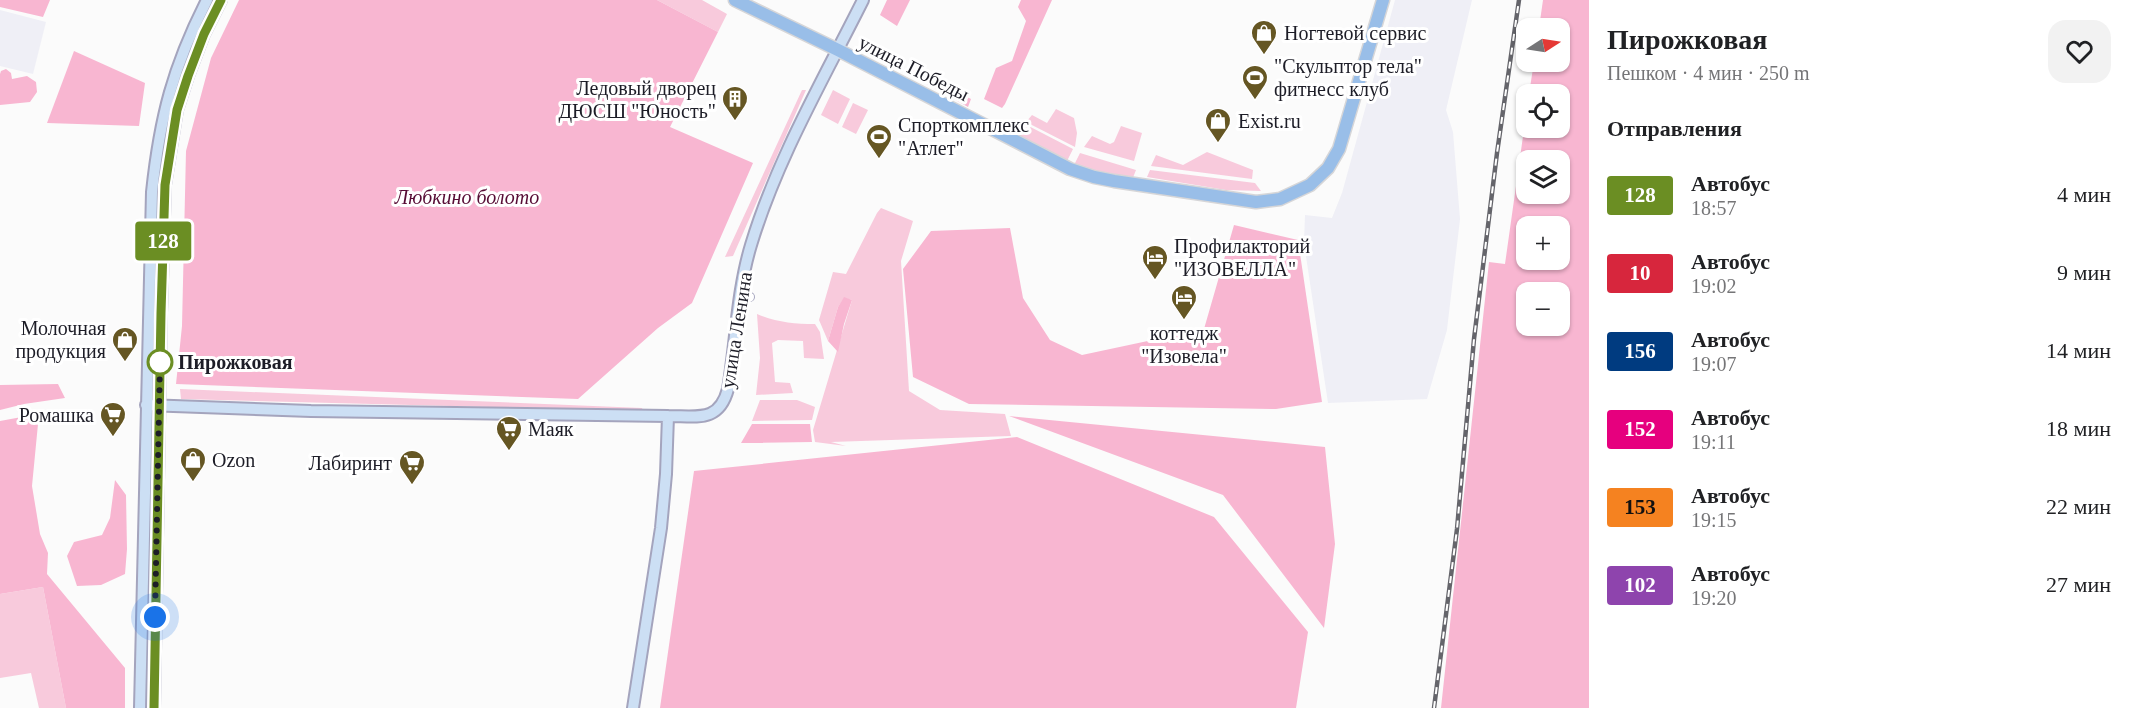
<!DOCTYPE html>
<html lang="ru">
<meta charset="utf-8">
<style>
body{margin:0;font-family:Georgia,serif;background:#f2f2f2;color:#202124;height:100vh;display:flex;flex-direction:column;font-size:22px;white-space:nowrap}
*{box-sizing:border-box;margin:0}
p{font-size:20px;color:#757577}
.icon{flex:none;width:33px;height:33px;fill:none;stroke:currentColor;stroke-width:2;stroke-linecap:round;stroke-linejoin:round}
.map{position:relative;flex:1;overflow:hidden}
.drawer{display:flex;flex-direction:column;background:#fff;width:540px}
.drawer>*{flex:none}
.badge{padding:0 12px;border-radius:4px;font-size:21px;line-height:39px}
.needle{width:39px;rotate:78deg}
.tools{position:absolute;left:1516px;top:18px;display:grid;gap:12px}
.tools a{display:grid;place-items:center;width:54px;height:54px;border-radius:12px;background:#fff;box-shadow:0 2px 4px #0004;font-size:30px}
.you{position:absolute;width:30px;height:30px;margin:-15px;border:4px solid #fff;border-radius:50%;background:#1a73e8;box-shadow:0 0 0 9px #1a73e833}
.map>.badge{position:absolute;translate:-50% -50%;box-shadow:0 0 0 3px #fff}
h2{padding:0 18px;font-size:22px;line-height:54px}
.round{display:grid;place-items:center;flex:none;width:63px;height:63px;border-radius:18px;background:#f2f2f2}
.overview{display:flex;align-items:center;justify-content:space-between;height:102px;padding:0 18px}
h1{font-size:28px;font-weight:800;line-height:45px}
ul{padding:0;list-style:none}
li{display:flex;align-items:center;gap:18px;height:78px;padding:0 18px}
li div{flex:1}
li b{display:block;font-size:22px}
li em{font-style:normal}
li .badge{min-width:66px;font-weight:700;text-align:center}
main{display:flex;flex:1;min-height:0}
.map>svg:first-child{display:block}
</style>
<main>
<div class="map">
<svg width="1589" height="708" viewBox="0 0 1589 708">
<rect width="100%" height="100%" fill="#fbfbfb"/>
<path fill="#efeff6" d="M1395,0H1472L1446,110L1453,132L1460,219L1447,330L1427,399L1328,403L1304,243L1305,215L1332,218L1342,193Z
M0,10L46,22L33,74L0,66Z"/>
<path fill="#f8cadc" d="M657,0H702L727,14L718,32Z
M802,90H806L733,256L725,257Z
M833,90L850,99L838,124L821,115Z
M853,103L868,110L856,134L842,127Z
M1056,109L1074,118L1077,133L1075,147L1026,122L1032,115L1047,123Z
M1015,119L1073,149L1066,163L1008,134Z
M1121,126L1142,133L1134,161L1084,147L1092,136L1110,144L1114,142Z
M1207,152L1253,170L1252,179L1151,166L1156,155L1183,165Z
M1080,153L1136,170L1132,180L1074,165Z
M1150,170L1255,183L1261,191L1226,190L1147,177Z
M881,208L913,221L901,261L909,391L940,410L1005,414L1011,436L831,442L846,446L815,442L813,430L852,300L844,298L838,307L828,341L819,320L833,272L846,274L877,213Z
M757,314C776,322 794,324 815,324L820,332L824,359L804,358L803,341L778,340L772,343L775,382L790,383L793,393L756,395L760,358Z
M180,389L642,408L643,411L181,399Z
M760,400H797L815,407L812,420L752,421Z
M43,587L66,708H39L31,673L0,678V594Z"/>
<path fill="#f8b6d1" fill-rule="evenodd" d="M0,0H50L43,17L0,7Z
M239,0H657L718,32L670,127L753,163L692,303L658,328L578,399L176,384L182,326L186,151L211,58Z
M887,0H910L897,26L880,15Z
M1021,0H1052L1005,104L1002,108L984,99L996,68L1012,61L1026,21L1018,7Z
M1543,0H1589V708H1441L1489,262L1505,264L1527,108V128H1560V94H1529L1534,62H1560V28H1539ZM1527,160H1560V194H1527ZM1527,226H1560V260H1527ZM1527,292H1560V326H1527Z
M74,51L145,83L139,126L47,123Z
M909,67L971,99L968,107L907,73Z
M6,69L11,73L12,79L27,76L36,82L37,92L30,102L0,105V74L1,71Z
M1234,225L1298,240L1322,402L1276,409L969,404L913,377L903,269L931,231L1010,228L1023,298L1050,340L1082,355L1204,329Z
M844,297L852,300L844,324L838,352L828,341L838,307Z
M58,384L65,398L24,404L0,410V385Z
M27,416L38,424L32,486L40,534L48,553L47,574L125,668V708H66L43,587L0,594V421Z
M1009,416L1325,447L1335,544L1324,628L1223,495Z
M752,424H810L812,442L741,443Z
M1017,437L1214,517L1308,632L1296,708H660L694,471Z
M115,480L126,495L127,549L125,574L101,585L77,586L67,556L74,542L102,535L110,518Z"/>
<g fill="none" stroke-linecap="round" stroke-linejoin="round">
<defs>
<path id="street" d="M740,296L750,297"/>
<path id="secondary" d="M146,405L311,411L668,416C697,416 719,423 728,389C736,341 737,291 751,245C777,159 823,80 863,0
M140,708L152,192C160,117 173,67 207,0
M154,708L161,313L165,185L177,110L188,76L204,34L221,0
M633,708L661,528L666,474L668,416"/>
<path id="primary" d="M735,0L838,50L1070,169L1094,177L1114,181L1256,202L1280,199L1310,185L1328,168L1339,149L1383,0"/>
</defs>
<use href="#street" stroke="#a4a4bd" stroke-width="10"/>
<use href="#secondary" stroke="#a4a4bd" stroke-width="14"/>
<use href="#primary" stroke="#d6d6d8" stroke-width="15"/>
<use href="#street" stroke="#fff" stroke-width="8"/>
<use href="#secondary" stroke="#ccdff4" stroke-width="10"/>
<use href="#primary" stroke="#99bee8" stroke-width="12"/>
<defs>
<path id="rail" d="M1434,708L1457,529L1474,339L1497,153L1519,0"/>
</defs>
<use href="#rail" stroke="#65656b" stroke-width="4.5"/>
<use href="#rail" stroke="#fff" stroke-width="2" stroke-dasharray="7" stroke-linecap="butt"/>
</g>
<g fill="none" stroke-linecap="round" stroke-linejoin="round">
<defs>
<path id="line" d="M154,708L161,313L165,185L177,110L188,76L204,34L221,0"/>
</defs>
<use href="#line" stroke="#fff" stroke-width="14"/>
<use href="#line" stroke="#6b8e23" stroke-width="9"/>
<path stroke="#1d1d27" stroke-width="6" stroke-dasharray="0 10.8" d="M155,617L160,362"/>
</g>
<defs>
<symbol id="shop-pin" viewBox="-11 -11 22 30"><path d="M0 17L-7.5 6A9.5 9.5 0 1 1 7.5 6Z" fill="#655623" stroke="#fff"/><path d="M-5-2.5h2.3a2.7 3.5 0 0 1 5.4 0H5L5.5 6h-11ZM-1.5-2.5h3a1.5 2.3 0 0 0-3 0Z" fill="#fff"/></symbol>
<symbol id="stadium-pin" viewBox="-11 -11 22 30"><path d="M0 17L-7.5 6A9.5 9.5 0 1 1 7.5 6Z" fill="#655623" stroke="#fff"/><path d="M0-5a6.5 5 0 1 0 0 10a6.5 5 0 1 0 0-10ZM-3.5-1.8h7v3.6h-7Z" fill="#fff"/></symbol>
<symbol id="building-pin" viewBox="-11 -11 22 30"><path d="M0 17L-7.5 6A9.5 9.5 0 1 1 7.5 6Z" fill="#655623" stroke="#fff"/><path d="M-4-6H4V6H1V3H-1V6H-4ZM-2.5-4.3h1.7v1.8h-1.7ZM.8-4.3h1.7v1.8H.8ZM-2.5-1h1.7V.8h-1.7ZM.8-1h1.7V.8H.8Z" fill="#fff"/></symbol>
<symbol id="hotel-pin" viewBox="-11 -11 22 30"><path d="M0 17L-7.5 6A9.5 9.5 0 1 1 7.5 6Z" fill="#655623" stroke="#fff"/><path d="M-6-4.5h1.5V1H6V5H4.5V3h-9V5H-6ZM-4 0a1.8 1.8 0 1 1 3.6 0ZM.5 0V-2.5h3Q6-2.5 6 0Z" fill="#fff"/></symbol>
<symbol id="supermarket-pin" viewBox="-11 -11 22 30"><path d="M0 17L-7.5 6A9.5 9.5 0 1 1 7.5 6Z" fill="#655623" stroke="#fff"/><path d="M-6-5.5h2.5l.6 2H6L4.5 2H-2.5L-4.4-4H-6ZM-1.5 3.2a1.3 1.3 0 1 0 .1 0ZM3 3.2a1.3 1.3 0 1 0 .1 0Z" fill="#fff"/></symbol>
</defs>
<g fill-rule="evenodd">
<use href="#shop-pin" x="1249" y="18" width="30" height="40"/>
<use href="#stadium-pin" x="1240" y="63" width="30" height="40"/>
<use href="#building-pin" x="720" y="84" width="30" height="40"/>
<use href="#shop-pin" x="1203" y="106" width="30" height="40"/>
<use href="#stadium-pin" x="864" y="122" width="30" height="40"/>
<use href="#hotel-pin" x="1140" y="243" width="30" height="40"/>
<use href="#hotel-pin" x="1169" y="283" width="30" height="40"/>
<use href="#shop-pin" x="110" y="325" width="30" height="40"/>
<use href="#supermarket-pin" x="98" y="400" width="30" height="40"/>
<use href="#supermarket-pin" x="494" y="414" width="30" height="40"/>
<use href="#shop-pin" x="178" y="445" width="30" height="40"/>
<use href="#supermarket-pin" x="397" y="448" width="30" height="40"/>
</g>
<circle fill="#fff" stroke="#6b8e23" stroke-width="3" cx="160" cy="362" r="12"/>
<g text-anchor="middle" stroke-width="6" stroke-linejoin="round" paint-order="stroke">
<g font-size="20" fill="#1d1d27" stroke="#fff" text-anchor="start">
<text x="1284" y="40">Ногтевой сервис</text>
<text x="1274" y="73">"Скульптор тела"<tspan x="1274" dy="23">фитнесс клуб</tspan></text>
<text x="716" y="95" text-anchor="end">Ледовый дворец<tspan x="716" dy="23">ДЮСШ "Юность"</tspan></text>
<text x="1238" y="128">Exist.ru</text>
<text x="898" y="132">Спорткомплекс<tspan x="898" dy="23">"Атлет"</tspan></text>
<text x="1174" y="253">Профилакторий<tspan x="1174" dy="23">"ИЗОВЕЛЛА"</tspan></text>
<text x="106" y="335" text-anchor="end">Молочная<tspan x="106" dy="23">продукция</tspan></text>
<text x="1184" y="340" text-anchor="middle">коттедж<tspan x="1184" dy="23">"Изовела"</tspan></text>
<text x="94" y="422" text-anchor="end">Ромашка</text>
<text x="528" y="436">Маяк</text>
<text x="212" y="467">Ozon</text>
<text x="392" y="470" text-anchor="end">Лабиринт</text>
</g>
<g font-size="20" fill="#1d1d27" stroke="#fff">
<text transform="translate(914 68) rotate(27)" y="7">улица Победы</text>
<text transform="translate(736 330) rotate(-81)" y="7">улица Ленина</text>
</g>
<g font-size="20" font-style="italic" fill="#570c35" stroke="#fff">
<text x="467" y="204">Любкино болото</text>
</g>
<g font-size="20" font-weight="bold" fill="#1d1d27" stroke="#fff" text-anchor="start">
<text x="178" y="369">Пирожковая</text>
</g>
</g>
</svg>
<div class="tools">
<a><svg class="needle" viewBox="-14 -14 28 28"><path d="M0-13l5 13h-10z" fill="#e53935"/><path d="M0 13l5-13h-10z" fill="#757577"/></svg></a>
<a><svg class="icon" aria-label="locate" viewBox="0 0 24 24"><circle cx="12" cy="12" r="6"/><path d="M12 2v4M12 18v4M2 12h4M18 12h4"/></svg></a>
<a><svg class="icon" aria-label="layers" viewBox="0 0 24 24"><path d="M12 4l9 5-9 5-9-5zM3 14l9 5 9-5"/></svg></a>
<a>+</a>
<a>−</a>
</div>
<div class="you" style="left:155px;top:617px"></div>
<b class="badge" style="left:163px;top:241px;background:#6b8e23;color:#fff">128</b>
</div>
<section class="drawer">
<div class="overview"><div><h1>Пирожковая</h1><p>Пешком · 4 мин · 250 m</p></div><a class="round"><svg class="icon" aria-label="heart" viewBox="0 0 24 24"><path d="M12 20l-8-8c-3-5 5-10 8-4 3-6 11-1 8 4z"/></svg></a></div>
<h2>Отправления</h2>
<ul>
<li><span class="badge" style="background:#6b8e23;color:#fff">128</span><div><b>Автобус</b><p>18:57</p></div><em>4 мин</em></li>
<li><span class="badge" style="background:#d7263d;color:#fff">10</span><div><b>Автобус</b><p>19:02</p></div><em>9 мин</em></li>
<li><span class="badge" style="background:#003b80;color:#fff">156</span><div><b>Автобус</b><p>19:07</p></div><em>14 мин</em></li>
<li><span class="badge" style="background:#e6007e;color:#fff">152</span><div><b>Автобус</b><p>19:11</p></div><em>18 мин</em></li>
<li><span class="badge" style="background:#f58220;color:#111">153</span><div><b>Автобус</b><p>19:15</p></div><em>22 мин</em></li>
<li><span class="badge" style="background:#8e44ad;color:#fff">102</span><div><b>Автобус</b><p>19:20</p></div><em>27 мин</em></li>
</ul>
</section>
</main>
